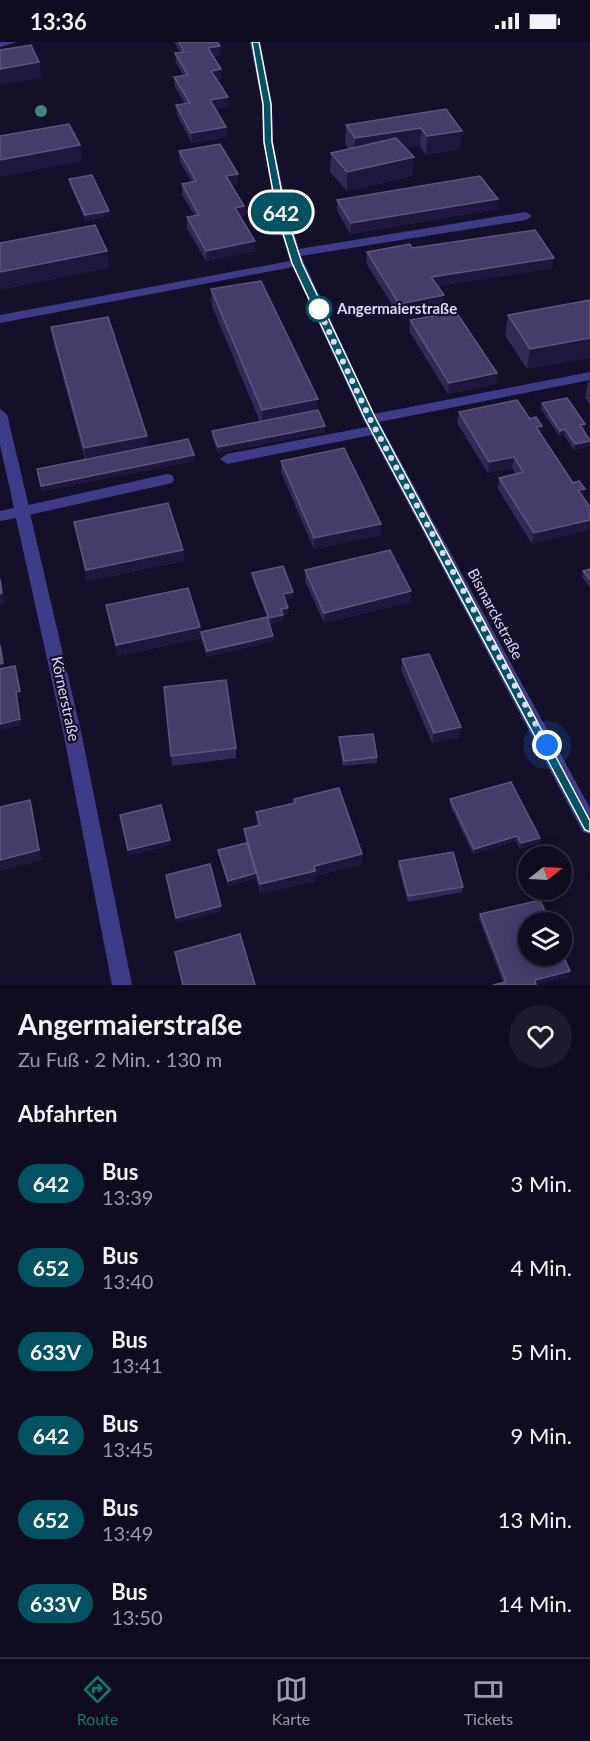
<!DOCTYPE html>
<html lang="de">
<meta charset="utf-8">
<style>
body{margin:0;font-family:Lato,sans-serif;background:#1e1a2d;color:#f1f3f6;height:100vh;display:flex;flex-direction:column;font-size:22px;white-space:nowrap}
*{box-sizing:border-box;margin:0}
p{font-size:20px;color:#9c9ba5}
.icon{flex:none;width:33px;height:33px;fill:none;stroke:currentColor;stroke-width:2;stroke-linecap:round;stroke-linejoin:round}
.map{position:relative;height:943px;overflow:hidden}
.drawer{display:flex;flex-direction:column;background:#100c20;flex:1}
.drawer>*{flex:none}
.badge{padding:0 12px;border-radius:20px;font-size:21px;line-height:39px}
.needle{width:39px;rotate:72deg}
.buttons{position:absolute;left:518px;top:804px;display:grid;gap:12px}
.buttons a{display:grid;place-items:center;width:54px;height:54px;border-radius:50%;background:#100c20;box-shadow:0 3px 15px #0003,0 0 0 2px #302c3e;font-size:30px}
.you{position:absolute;width:30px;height:30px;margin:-15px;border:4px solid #fff;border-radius:50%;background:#1a73e8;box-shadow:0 0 0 9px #1a73e833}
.map>.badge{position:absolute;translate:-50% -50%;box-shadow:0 0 0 3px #fff}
h2{padding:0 18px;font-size:22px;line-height:54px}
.round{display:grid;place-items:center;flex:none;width:63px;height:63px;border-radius:32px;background:#1e1a2d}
.overview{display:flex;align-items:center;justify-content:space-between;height:102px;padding:0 18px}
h1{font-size:28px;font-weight:700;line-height:45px}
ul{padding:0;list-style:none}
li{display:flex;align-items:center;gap:18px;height:84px;padding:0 18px}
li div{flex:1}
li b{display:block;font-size:22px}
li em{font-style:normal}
li .badge{min-width:66px;font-weight:700;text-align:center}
.status{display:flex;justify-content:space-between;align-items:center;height:42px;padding:0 30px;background:#100c20;direction:ltr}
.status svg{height:16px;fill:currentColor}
.tabs{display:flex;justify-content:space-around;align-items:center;height:84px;border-top:2px solid #302c3e;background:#100c20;font-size:16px;color:#9c9ba5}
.tabs a{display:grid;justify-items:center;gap:3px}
.tabs .active{color:#0f766e}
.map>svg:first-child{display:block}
</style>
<div class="status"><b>13:36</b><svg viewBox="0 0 49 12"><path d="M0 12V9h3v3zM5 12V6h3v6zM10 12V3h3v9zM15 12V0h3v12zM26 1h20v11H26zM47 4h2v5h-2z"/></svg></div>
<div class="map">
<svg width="590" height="943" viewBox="0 0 590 943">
<rect width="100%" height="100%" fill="#15102a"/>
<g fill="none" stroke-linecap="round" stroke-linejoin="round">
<path fill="#3e3b89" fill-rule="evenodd" d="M377,383L384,388L382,391L227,422L220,417L227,412Z
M167,432L172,433L174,437L172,441L24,474L17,469L24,464Z"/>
<path fill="#3e3b89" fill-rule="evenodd" d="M0,0H18L0,5Z
M250,0H260L272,62L273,100L288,172L299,207L526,170L532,174L526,178L301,214L374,372L590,330V338L379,380L590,766V792L583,790L363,377L293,225L0,281V273L290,219L276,172L263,100L262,62Z
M0,367L7,372L29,465L31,469L30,471L82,694L132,943H112L64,694L16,476L0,479V469L14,466L0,403Z"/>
</g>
<circle fill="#3f847e" cx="41" cy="69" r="6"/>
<path fill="#332958" d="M174,0H217L220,4V14L213,15L221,27V37L217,38L229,64L216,67L227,95L192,101L177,73L176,63L185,62L175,45L174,35L183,33L176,21L175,11L180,10Z
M446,67L460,107L426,113L420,104L406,106L413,134L347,149L330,130L331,111L349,107L345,102L346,83Z
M179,109L238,142L231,143L244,164L245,174L241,175L255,209L206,219L187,186V175L195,174L182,153V142L192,140L180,120Z
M69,137L109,169L110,174L86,179L70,143Z
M337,158L496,167L350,192L337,168Z
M412,206L552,226L438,244L443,264L398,272L366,221L367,210Z
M211,247L318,368L325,384V390L218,411L212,395V389L260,380L212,264Z
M590,258L527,327L505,293L508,273Z
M410,278L497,331L496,342L448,352L409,289Z
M51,285L148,405L194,419L42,449L37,427L85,418L54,302Z
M589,336H590V363L585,356Z
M542,361L585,382L584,388H583L589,404L574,408L564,393L559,394L541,367Z
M459,370L530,377L542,384L541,392L573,441L532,502L498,447L499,436L516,432L512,426L488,431L457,381Z
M281,419L381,482V493L314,507L281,430Z
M74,480L183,508L184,519L87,539Z
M590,527V545L582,535L583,529Z
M305,528L411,549L410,560L324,581L305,539Z
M252,531L293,556L285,557L288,566V572L283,573V579L269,582L274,599L207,615L201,596V590L267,575L252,536Z
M106,563L200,585L201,596L118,614L108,574Z
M402,617L461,685L459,695L432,701L401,628Z
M164,645L236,706V716L172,724Z
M339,695L377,715V721L343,724L339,701Z
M294,757L362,822L315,834V839L261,852L256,836L228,844L219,813L218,808L246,801L244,787L257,783L256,770L294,761Z
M450,757L539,801L520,807L516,799L473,812L450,763Z
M399,819L463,845L462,850L408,860L398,824Z
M480,872L570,929L568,935L536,942L503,940L479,877Z
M175,910L255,943H182L176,919Z"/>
<path fill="#1f173e" d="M220,4V14L208,16V6Z
M39,20L42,36L0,43V27Z
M221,27V37L212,39L211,29Z
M228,55L229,64L211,68L210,58Z
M226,85L227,95L192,101L191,91Z
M421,86L420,104L354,115L355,96Z
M462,89L460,107L426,113L427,94Z
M80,103L82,119L0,135V118Z
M414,115L413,134L347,149V130Z
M238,132V142L226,144V134Z
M498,157L496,167L350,192L351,181Z
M244,164L245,174L235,176V166Z
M109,169L110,174L86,179L85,173Z
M255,199V209L206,219V209Z
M107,209L109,226L0,248V230Z
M554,216L552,226L430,245L431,235Z
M444,253L443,264L398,272L399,262Z
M590,296V316L527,327L530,307Z
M497,331L496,342L448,352L449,341Z
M318,357L317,374L262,385V368Z
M585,382L584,388L579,389L580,383Z
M325,384V390L218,411V405Z
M542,384L540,395L536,385Z
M565,387L564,393L559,394L560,389Z
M147,394L148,411L87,423L84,406Z
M590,399L589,404L574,408L575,402Z
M194,413V419L42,449L41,444Z
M514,415L512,426L488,431L489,420Z
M585,447L582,457L578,448Z
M590,478V488L532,502L534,491Z
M381,482V493L314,507V496Z
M183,508L184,519L87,539L86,528Z
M0,531L5,562L0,563Z
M411,549L410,560L324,581V571Z
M293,550V556L283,558V552Z
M288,566V572L281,573V567Z
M283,573V579L269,582V576Z
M200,585L201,596L118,614L116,603Z
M273,594L274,599L207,615V609Z
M0,598L6,632L0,633Z
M15,624L21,655L17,656L22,683L0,688V682L16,650Z
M461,685L459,695L432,701L434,691Z
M30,758L42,818L0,829V818Z
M517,794L516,799L473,812L474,807Z
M540,796L539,801L520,807L521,801Z
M170,798L171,803L129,814L128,808Z
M362,812V822L315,834V839L261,852L260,842L314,824Z
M256,831V837L228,844V839Z
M221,864V870L177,881L176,876Z
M570,929L568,935L533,943L535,938Z"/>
<path fill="#453c6a" stroke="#5d5581" stroke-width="1.5" d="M179,0H217L220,4L208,6L221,27L211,29L228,55L210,58L226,85L191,91L176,63L190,61L174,35L188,33L175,11L184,10Z
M31,3L39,20L0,27V8Z
M446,67L462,89L427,94L421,86L355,96L346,83Z
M69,82L80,103L0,118V94Z
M396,96L414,115L347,130L331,111Z
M220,102L238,132L226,134L244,164L235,166L255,199L206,209L187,175L199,173L182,142L196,139L179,109Z
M92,133L109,169L85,173L69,137Z
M480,134L498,157L351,181L337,158Z
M95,183L107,209L0,230V201Z
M535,188L554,216L431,235L444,253L399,262L367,210L410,202L412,206Z
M261,239L318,357L262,368L211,247Z
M590,258V296L530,307L508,273Z
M456,270L497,331L449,341L410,278Z
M108,275L147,394L84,406L51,285Z
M567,356L585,382L580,383L590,399L575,402L565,387L560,389L542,361Z
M517,358L530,377L536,375L542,384L536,385L573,441L579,439L585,447L578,448L590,465V478L534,491L499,436L523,430L514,415L489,420L459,370Z
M318,368L325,384L218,405L212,389Z
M188,397L194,413L41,444L37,427Z
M344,406L381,482L314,496L281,419Z
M168,461L183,508L86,528L74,480Z
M390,508L411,549L324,571L305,528Z
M283,524L293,550L283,552L288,566L281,567L283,573L269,576L252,531Z
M590,527V538L583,529Z
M0,537L2,551L0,552Z
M188,546L200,585L116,603L106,563Z
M267,575L273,594L207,609L201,590Z
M0,603L3,621L0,622Z
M429,612L461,685L434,691L402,617Z
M15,624L20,649L16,650L20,677L0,682V627Z
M226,638L236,706L171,714L164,645Z
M373,692L377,715L344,719L339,695Z
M511,740L540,796L521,801L517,794L474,807L450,757Z
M339,746L362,812L314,824L315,829L260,842L244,787L260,783L256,770L295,761L294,757Z
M30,758L39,808L0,818V765Z
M161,763L170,798L128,808L120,773Z
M247,801L256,831L228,839L218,808Z
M453,810L463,845L408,854L399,819Z
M210,822L221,864L176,876L166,833Z
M540,858L550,880H528V914H561V909L570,929L535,938L536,943H493L506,940L480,872Z
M240,892L255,943H183L175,910Z"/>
<path fill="#005262" stroke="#fff" stroke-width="1.5" d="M252,0H259L271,62L272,100L286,172L302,221L376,377L590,779V790L585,788L365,377L292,221L277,172L264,100L263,62Z"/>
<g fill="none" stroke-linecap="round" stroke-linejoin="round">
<path stroke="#ded9ff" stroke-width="6" stroke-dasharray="0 10.8" d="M319,267L317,264L370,377L547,703"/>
</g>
<circle fill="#fff" stroke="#005262" stroke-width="3" cx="319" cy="267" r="12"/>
<g text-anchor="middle" stroke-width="4.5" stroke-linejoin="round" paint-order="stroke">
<g font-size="15" font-weight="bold" fill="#ded9ff" stroke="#15102a" text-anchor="start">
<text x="337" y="272">Angermaierstraße</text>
</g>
<g font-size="15" fill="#ded9ff" stroke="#15102a">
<text transform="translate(495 572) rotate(62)" y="5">Bismarckstraße</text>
<text transform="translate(65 657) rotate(78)" y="5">Körnerstraße</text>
</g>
</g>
</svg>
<div class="buttons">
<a><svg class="needle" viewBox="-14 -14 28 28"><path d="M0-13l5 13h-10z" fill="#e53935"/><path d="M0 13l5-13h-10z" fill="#9c9ba5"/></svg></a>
<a><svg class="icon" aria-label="layers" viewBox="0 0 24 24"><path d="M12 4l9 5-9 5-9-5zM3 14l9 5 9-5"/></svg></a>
</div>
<div class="you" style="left:547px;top:703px"></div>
<b class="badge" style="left:281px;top:170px;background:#005262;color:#fff">642</b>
</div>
<section class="drawer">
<div class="overview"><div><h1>Angermaierstraße</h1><p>Zu Fuß · 2 Min. · 130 m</p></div><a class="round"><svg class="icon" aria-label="heart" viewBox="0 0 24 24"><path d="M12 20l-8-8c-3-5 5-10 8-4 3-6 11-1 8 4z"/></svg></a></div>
<h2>Abfahrten</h2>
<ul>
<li><span class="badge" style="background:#005262;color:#fff">642</span><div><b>Bus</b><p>13:39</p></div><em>3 Min.</em></li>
<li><span class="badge" style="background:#005262;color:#fff">652</span><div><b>Bus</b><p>13:40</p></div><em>4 Min.</em></li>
<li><span class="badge" style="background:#005262;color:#fff">633V</span><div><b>Bus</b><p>13:41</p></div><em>5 Min.</em></li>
<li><span class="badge" style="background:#005262;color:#fff">642</span><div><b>Bus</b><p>13:45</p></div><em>9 Min.</em></li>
<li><span class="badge" style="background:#005262;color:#fff">652</span><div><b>Bus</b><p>13:49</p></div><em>13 Min.</em></li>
<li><span class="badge" style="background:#005262;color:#fff">633V</span><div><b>Bus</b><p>13:50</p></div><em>14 Min.</em></li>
</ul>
</section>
<nav class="tabs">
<a class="active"><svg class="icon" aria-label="directions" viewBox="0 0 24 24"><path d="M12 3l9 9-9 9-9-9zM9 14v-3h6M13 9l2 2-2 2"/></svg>Route</a>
<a><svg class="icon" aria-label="map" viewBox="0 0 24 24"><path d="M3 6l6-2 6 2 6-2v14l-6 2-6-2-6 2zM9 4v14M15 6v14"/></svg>Karte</a>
<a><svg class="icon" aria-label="tickets" viewBox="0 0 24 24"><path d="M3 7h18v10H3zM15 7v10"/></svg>Tickets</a>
</nav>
